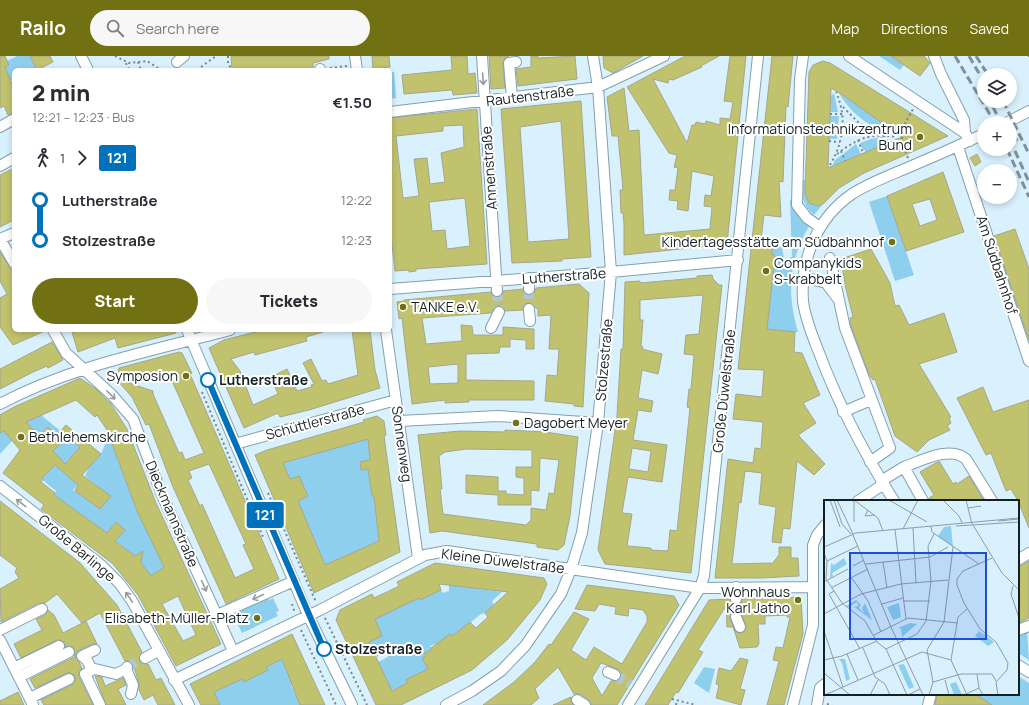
<!DOCTYPE html>
<meta charset="utf-8">
<style>
body{margin:0;font-family:Manrope,sans-serif;background:#f7f7f7;color:#2b2b33;height:100vh;display:flex;flex-direction:column;font-size:15px;white-space:nowrap}
*{box-sizing:border-box;margin:0}
p{font-size:13px;color:#7c7c81}
.icon{flex:none;width:22px;height:22px;fill:none;stroke:currentColor;stroke-width:2;stroke-linecap:round;stroke-linejoin:round}
.map{position:relative;flex:1;overflow:hidden}
.sheet{position:absolute;left:12px;top:12px;width:380px;height:264px;display:flex;flex-direction:column;background:#fff;border-radius:6px;box-shadow:0 2px 6px #0003}
.sheet>*{flex:none}
.badge{padding:0 8px;border-radius:3px;font-size:14px;line-height:26px}
.tools{position:absolute;left:977px;top:12px;display:grid;gap:8px}
.tools a{display:grid;place-items:center;width:40px;height:40px;border-radius:50%;background:#fff;box-shadow:0 2px 6px #0003;font-size:20px}
.map>.badge{position:absolute;translate:-50% -50%;box-shadow:0 0 0 2px #fff}
.legs{display:flex;align-items:center;gap:6px;height:44px;padding:0 20px;font-size:13px}
.legs p{margin-inline-start:auto}
.headline{display:flex;align-items:center;justify-content:space-between;height:68px;padding:0 20px}
h1{font-size:22px;font-weight:800;line-height:30px}
.primary-button{display:flex;gap:8px;margin-top:auto;padding:8px 20px}
.primary-button a{flex:1;height:46px;border-radius:24px;background:#717013;color:#fff;font-size:16px;font-weight:800;line-height:46px;text-align:center}
.primary-button a+a{background:#f7f7f7;color:#2b2b33}
ul{padding:0 20px;list-style:none}
li{display:flex;align-items:center;gap:14px;height:40px;font-size:15px}
li i{display:grid;place-items:center;width:6px;height:100%;margin:0 5px;background:currentColor}
li i::after{content:'';width:10px;height:10px;margin:-5px;border:3px solid;border-radius:50%;background:#fff}
li p{margin-inline-start:auto}
li:first-child i{background:linear-gradient(#0000 50%,currentColor 0)}
li:last-child i{background:linear-gradient(currentColor 50%,#0000 0)}
header{display:flex;align-items:center;gap:24px;box-sizing:border-box;height:56px;padding:0 20px;background:#717013;color:#fff}
header strong{font-size:19px}
nav{display:flex;gap:22px;margin-inline-start:auto;font-size:14px}
.search{width:280px;height:36px;background:#f7f7f7;display:flex;align-items:center;gap:10px;box-sizing:border-box;padding:0 14px;border-radius:22px;color:#7c7c81;font-size:15px}
.map>svg:first-child{display:block}
</style>
<header>
<strong>Railo</strong>
<div class="search"><svg class="icon" aria-label="search" viewBox="0 0 24 24"><circle cx="10" cy="10" r="6"/><path d="M15 15l6 6"/></svg>Search here</div>
<nav><a>Map</a><a>Directions</a><a>Saved</a></nav>
</header>
<div class="map">
<svg width="1029" height="649" viewBox="0 0 1029 649">
<rect width="100%" height="100%" fill="#d9f1fd"/>
<path fill="#8fcfee" d="M17,0H30L37,14H14V23L0,29V13L9,9L7,5Z
M879,0H891L904,9L900,14Z
M390,16H394L396,42L390,43Z
M834,37L838,56H830L831,40Z
M839,37L893,74L897,79C871,72 852,60 839,37Z
M830,60H839L837,83H829Z
M883,81L886,88L865,97V94H863L860,87L871,83Z
M856,88L861,98L832,110L835,104Z
M802,124H806L805,137L809,147L818,150L823,148L814,159C801,147 803,140 802,124Z
M887,140L914,219L895,225L869,146Z
M790,144L793,145C794,156 800,162 809,170C788,207 787,236 798,276H795L767,273L775,200L772,199L773,190L782,191L784,203L792,201Z
M41,359L80,391L60,413L78,429L73,434L100,453L110,440L85,420L89,411L101,398L109,380L137,455L164,511L151,520L140,508L142,501L139,498L135,500L113,483L116,467L107,477L54,439L56,435L24,409L48,416L61,404L53,395L61,388L48,372L39,380L12,385L0,398V377L21,366Z
M368,382L370,404L360,406L361,414L368,413L372,440H374L379,485L325,509L298,445L308,440L304,431L290,423L287,415L281,418L278,409Z
M449,529L502,536L492,545L494,549L485,557L481,558L461,574L436,590L435,588L430,590L434,597L431,598L429,595L424,597L426,600L422,602L427,611L432,613L406,624L407,627L388,636L389,628L378,606L388,601L384,595L377,601L357,565L419,542L420,544L441,534L443,537L449,535Z
M267,540L269,544L273,542L279,555L276,556L278,560L242,577L232,556Z
M1027,575L1029,604L1018,597V578Z
M282,598L292,628L291,629L301,649H220L214,636L242,623L244,626L267,614L266,611L277,606L275,601Z
M704,611L715,613L709,637L694,627Z
M1018,620L1029,627V649H991L976,639L972,638H1018Z"/>
<path fill="#c1c26d" stroke="#a5a68b" fill-rule="evenodd" d="M0,0H5L9,9L5,11L14,33V57L8,59L4,50L0,52Z
M30,0H50L53,6L37,14Z
M231,0H329V3L313,7V14H232Z
M372,0H389L390,11L373,13Z
M451,0H467L468,18L475,17L477,37L453,39L452,34L404,38L402,19L452,14Z
M489,0H509L505,2L503,7L505,32L491,33Z
M531,0H538V2L575,0L577,23L518,30L516,13L531,11Z
M603,0H643L613,17L604,12Z
M685,0H719L701,10L702,11L673,24L669,23L668,27L653,23L687,87L692,69H695L696,66L705,68L706,65L720,69V62L730,63L733,46L724,45L730,0H746L727,188L624,199V168L623,157H621L620,134H623L622,122L618,80H612L607,41L624,32L629,75L639,74L644,179L710,173L712,151L704,150L705,139L711,140L714,120L692,115L688,155L677,153L678,145L669,144L670,134H675L678,112L674,111L677,99L669,97L627,31Z
M772,0H793L788,51L786,50L783,126L779,125L781,161L764,159L761,184H764V186L773,187L772,199L775,200L767,273L795,276L794,296L802,297L820,339L803,347L816,367L798,379L825,408L814,419L797,405L790,473L783,472L781,487L772,486L776,451L759,448L762,417L745,415L741,447L739,446L732,508L771,507L772,508L779,499V491H791V502H798L799,520L761,522H715L728,403L753,407L755,392L761,393L763,366L733,363L736,338L762,341L764,314L738,313Z
M891,0H924L930,7L920,20Z
M823,5L830,7L948,80L864,117L839,132L823,148L818,150L809,147L805,137L809,16L813,9ZM831,32L844,40L902,81L828,112Z
M581,45L591,201L562,203V205L512,207L501,53ZM561,65L569,183L528,186L520,71Z
M477,53L487,208L416,213V215L409,216V214L395,215L390,171V62ZM463,69L464,91L441,97L445,126L430,128L427,102L414,103L419,140L403,142L396,80L443,75V70ZM465,142L470,190L447,193L445,174L432,175L429,146Z
M977,98L981,106L975,110L970,102Z
M14,112V164L0,171V119Z
M943,116L964,176L906,195L887,140ZM930,143L937,164L920,170L912,148Z
M1015,173L1029,213V284L994,180Z
M871,193L890,227L895,250L899,249L909,269L944,257L957,296L919,308L951,361L949,362L951,367L947,370L950,374L929,384L917,396L895,380L875,323L873,324L869,318L851,270L850,262L853,261L846,233L841,203Z
M0,196L14,218V274H47L13,289L0,271V242L7,238L0,225Z
M712,219L713,223L719,229H722L691,517L605,508L598,494L617,360L621,293H623L625,226L640,225V227L697,222V220ZM703,239L699,278L686,279L684,298L694,299L691,333H689L687,351L690,352L677,475L670,474L668,495L651,494V492L627,490L632,458L622,457L628,421L662,426L667,389L633,384L638,354L651,356L653,345L638,342L642,314L658,318L662,298L642,293L643,291L641,290L643,264H640V244ZM632,392L651,395L648,416L629,413Z
M579,228L589,237L583,351L574,350V348L545,345L547,319L557,320L559,293H549L551,259L538,260V253L529,247L525,248L523,254L505,255L502,250H498L495,251L491,257L422,262L426,288L462,285L461,269L472,270L473,279H503V271L534,273V293H526V284L510,283V291H500L499,297L466,298V324L534,325V344H469V346L445,347V344L412,348L402,262L399,263L397,246L404,245V244L491,236L494,241H498L503,238V235L523,233L525,238L529,239L534,237L536,232ZM458,308V327L430,328L428,311Z
M76,274H175L176,277L118,292L115,282L78,296L72,276Z
M263,274H323V276L306,281L307,285L255,299L254,296L231,303L240,315L253,349L278,338L271,321L287,313L297,335L312,331L311,329L314,328L303,307L311,303L322,325L326,324L328,328L358,319L352,274H370L375,314L380,332L309,354L280,361L278,357L244,372L209,292L224,284Z
M52,286L63,304L48,312L47,310L33,316L0,333V313Z
M179,296L182,297L192,317L190,318L279,523L226,548L173,431L149,368L146,369L132,341L116,323L119,312ZM169,318L204,397L185,404L182,396L179,397L153,338V335L129,327ZM209,408L246,488L243,489L254,513L235,522L202,448L200,450L188,424L192,422L189,415Z
M80,322L96,333L111,348L127,373L156,447L221,588L176,610L138,539L113,508L41,453L44,449L3,417L20,394L4,375L0,377V359L14,351ZM76,344L95,361L97,359L107,374L137,455L164,511L151,520L141,507L143,495L135,500L115,485L125,474L116,466L107,477L54,439L55,437L41,426L43,423L42,422L55,409L78,429L75,435L100,453L111,440L82,419L101,398L66,369L56,380L48,371L39,380L26,366ZM68,381L80,391L65,408L53,395ZM178,540L196,579L183,585L162,548Z
M983,331L993,356L1029,344V472L1018,445L1011,433L1006,435L991,397L986,399L957,342Z
M377,360L384,365L386,379L384,380L400,496L314,537L255,399L267,394L364,366L363,364ZM368,383L370,404L360,406L361,414L368,413L372,440H374L379,485L325,509L298,445L308,440L299,420L290,423L283,407Z
M505,374L545,376L578,381L570,460L564,489L558,494L537,491V488L442,475L430,477L418,379L460,375L505,376ZM466,393L532,394V411H516V421L524,422V439L506,438V435H498V421L466,419V437L498,439V449H531V434L539,435L540,402L559,404L554,438L549,437L546,454L531,452V464L526,469L443,458L440,433H442L439,400L445,396Z
M939,405L953,428L956,426L957,428L969,420L984,445H929V442L934,439L920,416Z
M0,445L80,507L117,549L142,596L139,601L140,605L144,608H148L156,624L161,622L175,649H158L153,639L144,644L139,634V627L133,608L130,605H125L100,557L82,567L57,538L45,547H39L1,566L0,533L19,522L15,516L17,512L0,499Z
M1029,505V562L1018,567V511Z
M435,507L544,522L547,528L540,544L507,584L472,614L401,649H376L336,564L340,554L372,538L374,542L387,536L399,530L397,526ZM439,528L508,536L485,557L488,561L476,572L470,566L452,580L450,578L431,592L432,594L424,597L426,600L422,602L428,613L411,621L406,624L407,627L392,635L369,586L382,580L375,563L419,542L420,544L441,534Z
M587,529L674,540L679,549L617,649H591L589,644L580,638H574L558,611L535,633L539,642L531,649H483L514,626L535,606L549,588L551,589L574,556L589,563L571,594L586,604L594,591L622,608L647,566V560L643,554L629,552L628,560L615,558L616,551L599,548L595,555L575,553ZM601,607L618,613L621,619L619,624L611,625L602,640L592,622Z
M801,541L803,578L784,649H767L779,605L773,604L776,591L783,592L790,561H787V559L765,560V568H758L759,588L757,591L740,592L733,571H727L726,550L698,594L703,596L678,637L676,636L668,649H645L709,544L730,543L732,548L736,549L741,547L742,543ZM734,555L740,556L746,569L745,575L742,577L736,576L730,563L731,557Z
M48,554L54,559L63,577L86,565L97,588H92L79,594L76,599L74,600L75,596L73,591H65V587L59,583L21,602L14,588L42,574L36,563L45,559Z
M292,578L325,649H300L282,603L266,611L268,614L244,626L242,623L214,636L220,649H201L190,628Z
M76,600L82,612L79,615V621L93,649H44L41,644L72,629L75,624V620L70,617H67L35,632L30,623Z
M740,602L748,604L740,633L745,634L741,649L716,642L719,629L716,628L719,612L731,615Z
M95,620L102,621L105,630L123,622L126,629L118,633L126,649H106Z
M18,636L24,649H0V645Z
M937,638H975L992,649H935Z
M571,641V644L573,649H553Z"/>
<g fill="none" stroke-linecap="round" stroke-linejoin="round">
<path stroke="#b2c7d2" stroke-width="10" stroke-dasharray="10 5" stroke-linecap="butt" d="M529,233V253
M497,235L499,256
M736,543V561
M127,611L145,602
M615,619L630,628"/>
<defs>
<path id="minor" d="M81,0L88,14
M355,0L357,14
M482,0L497,235
M803,0L800,23L797,149L807,162L820,171
M849,0L965,77L970,85
M934,0L941,18L964,64L965,77
M177,6L184,0
M320,13V14
M512,42L509,7L516,6
M390,56L598,31L664,0
M1006,67L1029,55
M0,71L14,63
M958,91L1029,305
M0,110L14,102
M0,183L14,207
M0,183L14,177
M830,202L845,272L890,392L870,406
M803,221L826,227L838,243
M529,222V233
M390,233L611,216L738,204
M529,253L530,265
M491,272L499,256
M53,274L66,297L112,339L133,363L162,439L233,595
M187,274L308,559L352,649
M386,274L418,502
M0,348C71,310 152,295 230,274
M843,356L871,344
M399,365L498,360L598,367
M235,388L396,344
M904,411C921,405 950,389 966,403L992,445
M881,425L904,411L923,445
M0,430L101,509L120,528L132,545L189,649
M858,445L884,428
M894,445C864,397 838,348 818,294C812,279 805,262 803,245C800,204 817,162 852,138C869,127 888,120 907,112C933,101 958,90 984,78
M1018,504L1029,497
M736,531V543
M217,559L294,525
M736,561L740,571
M0,574L42,553
M1018,574L1029,570
M0,584L33,649
M95,594L82,600L87,604L92,614L85,618L100,649
M145,602L158,595
M1018,609L1029,616
M127,611L126,613L133,629L131,638
M14,612L59,590
M92,614L95,613L116,618L126,613
M608,616L615,619
M19,621L69,596
M174,624L320,554L425,499L447,495L700,532L813,531
M30,642L69,623
M577,644L585,649
M446,649L472,635L501,615L525,590L561,538L571,513L582,477L598,367L611,216L598,31L593,0
M628,649L700,532L704,520L758,0
M793,649L813,569V489L817,479L825,469
M817,649L820,632L825,628
M928,649L931,638"/>
</defs>
<use href="#minor" stroke="#83a0ae" stroke-width="12"/>
<path stroke="#768790" stroke-width="2" stroke-dasharray="2 3" stroke-linecap="butt" d="M115,0L129,7L147,5L161,14
M228,0V8L232,13
M1029,0V1
M138,6L141,14
M126,7L128,12L132,14
M330,12L347,10
M197,14L216,0
M843,51L859,67L879,78
M830,58H842
M884,79L888,87
M858,84L863,97
M829,85L840,86
M841,95L845,105
M837,98C858,82 870,77 897,81
M908,102C898,78 901,74 913,53
M830,109C844,85 847,61 836,36
M202,336L263,481
M268,437L316,546
M292,548L295,557
M325,562L367,649
M301,574L336,649
M672,643L696,649
M827,648L832,649
M676,649L677,644"/>
<use href="#minor" stroke="#fff" stroke-width="10"/>
<path stroke="#7f919a" stroke-width="3" stroke-dasharray="8 4" stroke-linecap="butt" d="M955,0L995,67
M969,0L984,26
M976,0L988,19
M1003,45L1029,98
M993,51L1001,67
M1010,71L1017,85
M1010,84L1029,126
M1007,93L1029,141"/>
</g>
<defs><path id="oneway-shaft" d="M-6 0H5M1.5-3L5.5 0L1.5 3" fill="none" stroke-width="1.6" stroke-linecap="round" stroke-linejoin="round"/></defs>
<g stroke="#969b9d">
<use href="#oneway-shaft" transform="translate(483 23) rotate(86)"/>
<use href="#oneway-shaft" transform="translate(111 339) rotate(45)"/>
<use href="#oneway-shaft" transform="translate(21 447) rotate(-142)"/>
<use href="#oneway-shaft" transform="translate(204 530) rotate(66)"/>
<use href="#oneway-shaft" transform="translate(129 541) rotate(-124)"/>
<use href="#oneway-shaft" transform="translate(258 541) rotate(156)"/>
</g>
<g fill="none" stroke-linecap="round" stroke-linejoin="round">
<defs>
<path id="line-1" d="M208,324L324,593"/>
</defs>
<use href="#line-1" stroke="#fff" stroke-width="9"/>
<use href="#line-1" stroke="#0072bc" stroke-width="6"/>
</g>
<g fill="#717013" stroke="#fff" stroke-width="1.5">
<circle cx="920" cy="81" r="4"/>
<circle cx="892" cy="186" r="4"/>
<circle cx="766" cy="215" r="4"/>
<circle cx="403" cy="251" r="4"/>
<circle cx="186" cy="320" r="4"/>
<circle cx="516" cy="367" r="4"/>
<circle cx="21" cy="381" r="4"/>
<circle cx="798" cy="544" r="4"/>
<circle cx="257" cy="562" r="4"/>
</g>
<g fill="#fff" stroke="#0072bc" stroke-width="2">
<circle cx="208" cy="324" r="7"/>
<circle cx="324" cy="593" r="7"/>
</g>
<g text-anchor="middle" stroke-width="4" stroke-linejoin="round" paint-order="stroke">
<g font-size="14" fill="#152025" stroke="#fff">
<text transform="translate(530 40) rotate(-7)" y="5">Rautenstraße</text>
<text transform="translate(489 112) rotate(-94)" y="5">Annenstraße</text>
<text transform="translate(997 209) rotate(72)" y="5">Am Südbahnhof</text>
<text transform="translate(564 220) rotate(-4)" y="5">Lutherstraße</text>
<text transform="translate(604 304) rotate(-85)" y="5">Stolzestraße</text>
<text transform="translate(724 335) rotate(-84)" y="5">Große Düwelstraße</text>
<text transform="translate(315 366) rotate(-15)" y="5">Schüttlerstraße</text>
<text transform="translate(402 388) rotate(82)" y="5">Sonnenweg</text>
<text transform="translate(172 458) rotate(67)" y="5">Dieckmannstraße</text>
<text transform="translate(77 492) rotate(40)" y="5">Große Barlinge</text>
<text transform="translate(503 505) rotate(7)" y="5">Kleine Düwelstraße</text>
</g>
<g font-size="14" fill="#152025" stroke="#fff" text-anchor="end">
<text x="912" y="78">Informationstechnikzentrum<tspan x="912" dy="16">Bund</tspan></text>
<text x="884" y="191">Kindertagesstätte am Südbahnhof</text>
<text x="774" y="212" text-anchor="start">Companykids<tspan x="774" dy="16">S-krabbelt</tspan></text>
<text x="411" y="256" text-anchor="start">TANKE e.V.</text>
<text x="178" y="325">Symposion</text>
<text x="524" y="372" text-anchor="start">Dagobert Meyer</text>
<text x="29" y="386" text-anchor="start">Bethlehemskirche</text>
<text x="790" y="541">Wohnhaus<tspan x="790" dy="16">Karl Jatho</tspan></text>
<text x="249" y="567">Elisabeth-Müller-Platz</text>
</g>
<g font-size="14" font-weight="bold" fill="#152025" stroke="#fff" text-anchor="start">
<text x="219" y="329">Lutherstraße</text>
<text x="335" y="598">Stolzestraße</text>
</g>
</g>
<g transform="translate(824 444)">
<rect width="195" height="195" fill="#d9f1fd"/>
<path d="M127,26L129,47L114,36L120,27ZM20,58L23,64L8,73L9,76L6,78L7,63L10,65ZM32,100L37,105L35,108L40,113L38,108L41,103L48,120L30,107L34,106L33,102L25,107L22,106ZM75,103L77,117L69,120L63,107ZM86,123L93,124L78,137L77,129L74,128ZM155,131L165,138L170,142L164,146L151,136ZM15,159H21L26,179L22,181L18,163ZM80,164L90,187L85,189L74,165ZM132,182L138,195H130L126,184Z" fill="#8fcfee"/>
<path fill="none" stroke="#8b9da7" stroke-width="1" d="M6,0L16,27M10,0L18,24L27,34M13,0L29,34M30,0L54,18L59,31M65,0L103,22M119,0L135,16L138,23M142,0L148,24M30,1V22M144,8L157,6M44,10L41,16L51,15M174,21L195,19M149,25L178,73L195,90M107,26L108,32L155,64M132,26L195,22M89,28L92,83M79,29L94,0M71,30L82,119M29,35L67,127L99,195M0,47L32,33L195,18M0,53L3,61L2,79L18,103L41,121L53,142L62,149L83,195M168,58L139,71L133,79V85L140,103L156,129L172,142L184,163L183,170L172,182L174,195M3,61L34,46M59,62L63,88M42,64L106,57L124,47M29,66L40,60M27,77L44,101L57,132M0,82L24,69M189,86L187,94L195,118M7,88L44,69M10,91L5,94L36,149M79,101H106M58,104L79,98M0,114L37,94L77,84L124,80M0,131L19,187M50,135L84,118L134,123M39,148L51,177L61,184L66,195M62,149L93,134L102,121L107,81L104,46L110,34M23,154L34,180M0,160L18,156L53,141M0,173L26,195M153,174L155,188M121,180L125,195M109,182L137,174H168L172,181M142,194L155,188L159,195M1,195L98,152L127,160M46,195L54,180M84,195L96,189M105,195L109,182L103,150L120,122L129,47M143,195L127,160L134,117L143,109"/>
<path fill="#1d4ed8" fill-opacity="0.15" stroke="#1d4ed8" stroke-width="2" d="M26,53H162V139H26Z"/>
<rect width="195" height="195" fill="none" stroke="#152025" stroke-width="2"/>
</g>
</svg>
<div class="tools">
<a><svg class="icon" aria-label="layers" viewBox="0 0 24 24"><path d="M12 4l9 5-9 5-9-5zM3 14l9 5 9-5"/></svg></a>
<a>+</a>
<a>−</a>
</div>
<b class="badge" style="left:265px;top:459px;background:#0072bc;color:#fff">121</b>
<section class="sheet">
<div class="headline"><div><h1>2 min</h1><p>12:21 – 12:23 · Bus</p></div><b>€1.50</b></div>
<div class="legs"><svg class="icon" aria-label="walk" viewBox="0 0 24 24"><circle cx="13" cy="4" r="2"/><path d="M13 8l-2 6 4 7M11 14l-3 7M7 12l3-4h3l4 4"/></svg>1<svg class="icon" aria-label="forward" viewBox="0 0 24 24"><path d="M9 5l7 7-7 7"/></svg><b class="badge" style="background:#0072bc;color:#fff">121</b></div>
<ul>
<li><i style="color:#0072bc"></i><b>Lutherstraße</b><p>12:22</p></li>
<li><i style="color:#0072bc"></i><b>Stolzestraße</b><p>12:23</p></li>
</ul>
<div class="primary-button"><a>Start</a><a>Tickets</a></div>
</section>
</div>
